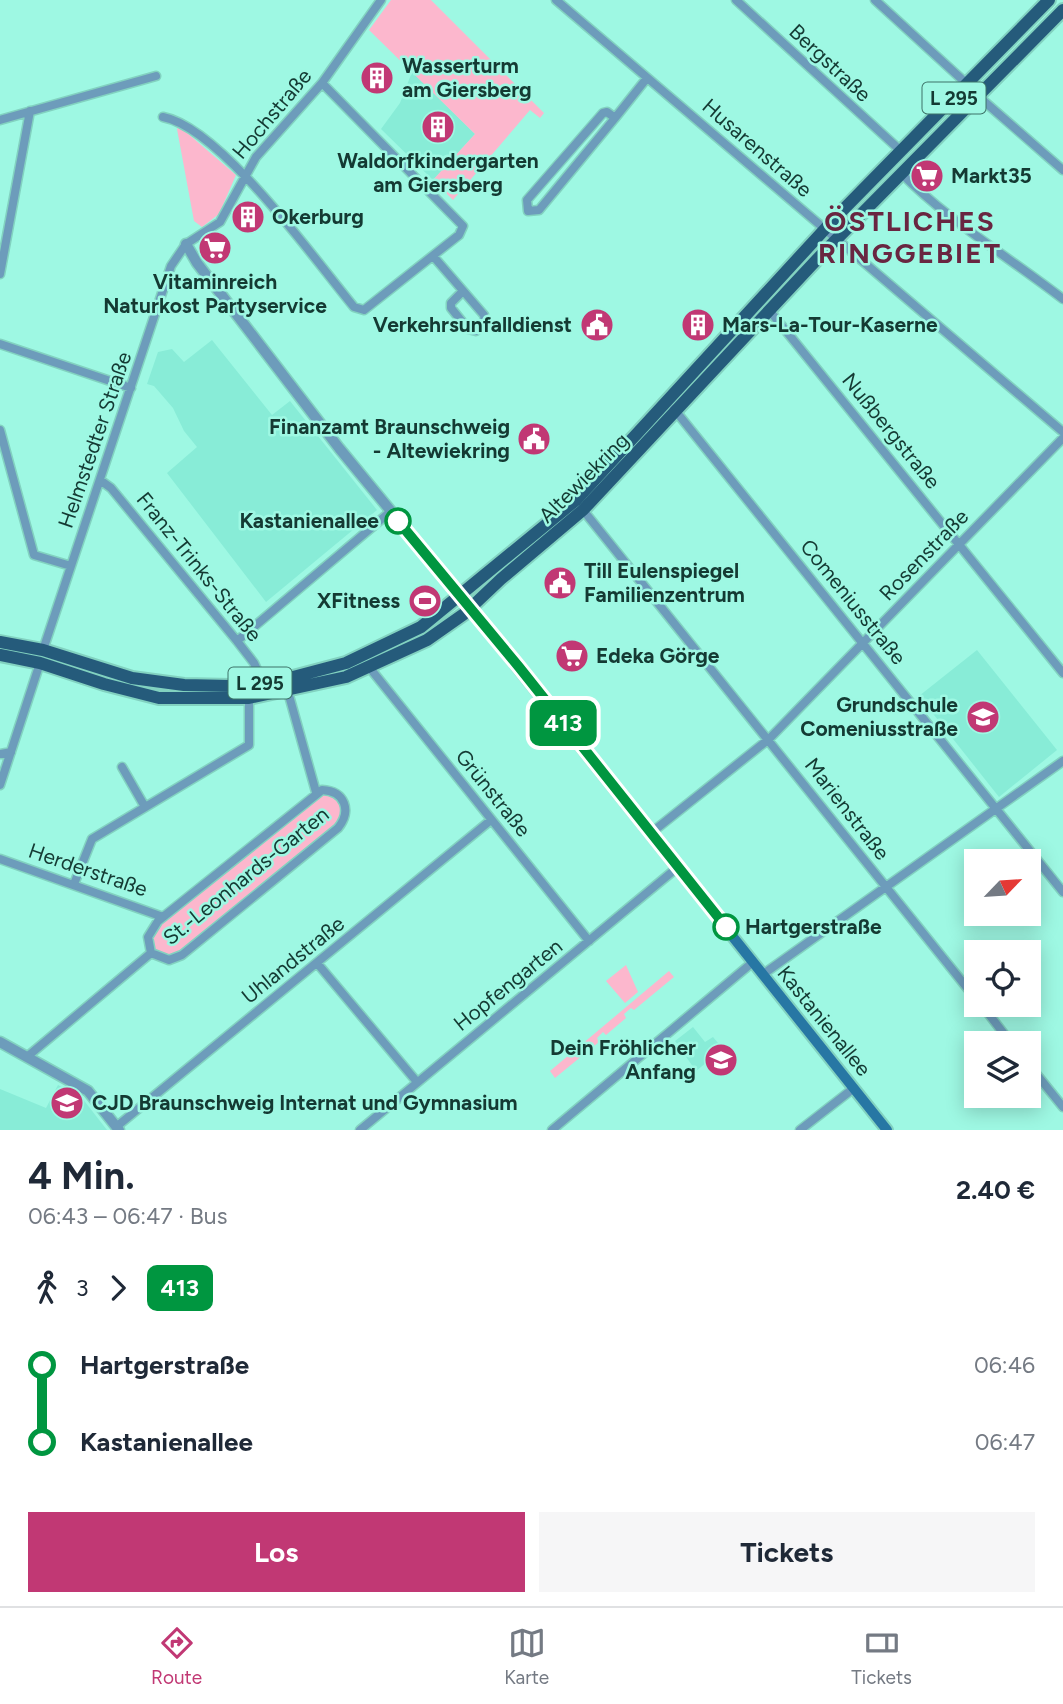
<!DOCTYPE html>
<html lang="de">
<meta charset="utf-8">
<style>
body{margin:0;font-family:Figtree,sans-serif;background:#f6f6f7;color:#1f2937;height:100vh;display:flex;flex-direction:column;font-size:26px;white-space:nowrap}
*{box-sizing:border-box;margin:0}
p{font-size:23px;color:#747a83}
.icon{flex:none;width:38px;height:38px;fill:none;stroke:currentColor;stroke-width:2;stroke-linecap:round;stroke-linejoin:round}
.map{position:relative;height:1130px;overflow:hidden}
.drawer{display:flex;flex-direction:column;background:#fff;flex:1}
.drawer>*{flex:none}
.badge{padding:0 14px;border-radius:10px;font-size:24px;line-height:46px}
.needle{width:46px;rotate:65deg}
.fabs{position:absolute;left:964px;top:849px;display:grid;gap:14px}
.fabs a{display:grid;place-items:center;width:77px;height:77px;border-radius:0px;background:#fff;box-shadow:0 4px 18px #0003;font-size:35px}
.map>.badge{position:absolute;translate:-50% -50%;box-shadow:0 0 0 4px #fff}
.legs{display:flex;align-items:center;gap:10px;height:77px;padding:0 28px;font-size:23px}
.legs p{margin-inline-start:auto}
.head{display:flex;align-items:center;justify-content:space-between;height:119px;padding:0 28px}
h1{font-size:38px;font-weight:700;line-height:52px}
.primary-button{display:flex;gap:14px;margin-top:auto;padding:14px 28px}
.primary-button a{flex:1;height:80px;border-radius:0px;background:#c13874;color:#fff;font-size:28px;font-weight:700;line-height:80px;text-align:center}
.primary-button a+a{background:#f6f6f7;color:#1f2937}
ul{padding:0 28px;list-style:none}
li{display:flex;align-items:center;gap:24px;height:77px;font-size:26px}
li i{display:grid;place-items:center;width:10px;height:100%;margin:0 9px;background:currentColor}
li i::after{content:'';width:18px;height:18px;margin:-9px;border:5px solid;border-radius:50%;background:#fff}
li p{margin-inline-start:auto}
li:first-child i{background:linear-gradient(#0000 50%,currentColor 0)}
li:last-child i{background:linear-gradient(currentColor 50%,#0000 0)}
.tab-bar{display:flex;justify-content:space-around;align-items:center;height:98px;border-top:2px solid #e0e1e3;background:#fff;font-size:19px;color:#747a83}
.tab-bar a{display:grid;justify-items:center;gap:4px}
.tab-bar .current{color:#c13874}
.map>svg:first-child{display:block}
</style>
<div class="map">
<svg width="1063" height="1130" viewBox="0 0 1063 1130">
<rect width="100%" height="100%" fill="#9ef8e3"/>
<path fill="#88ecd7" d="M412,72L475,134L433,180L381,129L400,103Z
M212,340L272,415L290,401L377,510L266,602L167,473L197,447L184,431L173,408L154,386L147,384L158,352L172,349L184,362Z
M977,650L1057,750L999,797L919,696Z
M693,1027L705,1042L713,1037L723,1049L696,1071L675,1041Z
M58,1085L82,1098L107,1130H0V1089L46,1108Z"/>
<path fill="#fcb7cd" d="M391,0H431L544,113L540,118L530,110L453,200L433,180L475,134L369,30Z
M179,126L236,175L219,214L202,227L194,221L177,129Z
M322,790L342,798L344,820L182,955L157,957L148,937L150,932Z
M626,965L638,992L625,1003L606,981Z
M669,971L674,977L634,1010L631,1008L624,1014L626,1018L606,1035L603,1032L597,1038L599,1042L589,1050L586,1048L581,1053L583,1055L555,1078L550,1071Z"/>
<g fill="none" stroke-linecap="round" stroke-linejoin="round">
<defs>
<path id="minor" d="M556,0L1063,432
M736,0L901,151
M875,0L967,84
M978,96L1063,170
M607,112L615,118L539,210L528,211L527,200L603,113Z
M163,117C221,128 315,260 354,307L364,310L459,235L463,226L322,83
M615,118L647,78
M0,120L156,76
M901,173C947,220 1010,258 1063,299
M433,256L484,315L485,323L476,331L468,329L451,308V303L463,291
M0,274L30,111
M769,310L1063,673
M0,344L131,388
M674,409L1063,892
M0,430L34,555L71,566
M100,480L111,488L237,641L254,663L263,683
M583,510L976,999
M237,641L390,512
M43,650L171,266L186,244L220,222L256,157L322,83L381,0
M369,667L589,941
M288,692L316,792
M0,754L11,752
M122,767L145,807
M0,785L40,663
M322,790C345,791 352,811 338,828L182,955L169,960L151,953L148,937L158,921Z
M651,833L769,739L1063,438
M0,859L163,917
M74,884L92,839L249,745V698
M317,963L417,1082
M762,975L1063,761
M981,1004L1011,1043
M28,1056L151,953
M1029,1065L1063,1107
M116,1127L491,820
M360,1130L678,867
M552,1130L753,962
M800,1130L854,1088"/>
<path id="tertiary" d="M186,244L197,263L339,448L460,595
M0,1042L88,1091L119,1130"/>
<path id="secondary" d="M460,595L887,1130"/>
<path id="primary" d="M0,642L43,650L132,678L184,685L231,686L278,681L346,663L421,627L576,500L836,217L1049,0
M0,655L40,663L104,684L159,698H249L346,677L427,640L464,614L501,579L583,510L823,253L1063,10"/>
</defs>
<use href="#minor" stroke="#82d2c0" stroke-width="11"/>
<use href="#tertiary" stroke="#82d2c0" stroke-width="13"/>
<use href="#secondary" stroke="#82d2c0" stroke-width="14"/>
<use href="#primary" stroke="#82d2c0" stroke-width="16"/>
<use href="#minor" stroke="#6d9cbb" stroke-width="8"/>
<use href="#tertiary" stroke="#6d9cbb" stroke-width="10"/>
<use href="#secondary" stroke="#2777a4" stroke-width="10"/>
<use href="#primary" stroke="#255b7b" stroke-width="12"/>
</g>
<g fill="none" stroke-linecap="round" stroke-linejoin="round">
<defs>
<path id="line-1" d="M398,521L519,667L726,927"/>
</defs>
<use href="#line-1" stroke="#fff" stroke-width="16"/>
<use href="#line-1" stroke="#009640" stroke-width="10"/>
</g>
<defs>
<symbol id="building-disc" viewBox="-11 -11 22 22"><circle r="9.5" fill="#c13874" stroke="#9ef8e3"/><path d="M-4-6H4V6H1V3H-1V6H-4ZM-2.5-4.3h1.7v1.8h-1.7ZM.8-4.3h1.7v1.8H.8ZM-2.5-1h1.7V.8h-1.7ZM.8-1h1.7V.8H.8Z" fill="#fff"/></symbol>
<symbol id="supermarket-disc" viewBox="-11 -11 22 22"><circle r="9.5" fill="#c13874" stroke="#9ef8e3"/><path d="M-6-5.5h2.5l.6 2H6L4.5 2H-2.5L-4.4-4H-6ZM-1.5 3.2a1.3 1.3 0 1 0 .1 0ZM3 3.2a1.3 1.3 0 1 0 .1 0Z" fill="#fff"/></symbol>
<symbol id="civic-disc" viewBox="-11 -11 22 22"><circle r="9.5" fill="#c13874" stroke="#9ef8e3"/><path d="M-.6-6.5H3V-4.5H.6V-3L4-1V1h2V6H-6V1h2V-1L-.6-3ZM-1.2 2.5V6h2.4V2.5Z" fill="#fff"/></symbol>
<symbol id="stadium-disc" viewBox="-11 -11 22 22"><circle r="9.5" fill="#c13874" stroke="#9ef8e3"/><path d="M0-5a6.5 5 0 1 0 0 10a6.5 5 0 1 0 0-10ZM-3.5-1.8h7v3.6h-7Z" fill="#fff"/></symbol>
<symbol id="school-disc" viewBox="-11 -11 22 22"><circle r="9.5" fill="#c13874" stroke="#9ef8e3"/><path d="M0-5L7-2L0 1L-7-2ZM-4 1L0 2.5L4 1V4Q0 6-4 4Z" fill="#fff"/></symbol>
</defs>
<g fill-rule="evenodd">
<use href="#building-disc" x="358" y="59" width="38" height="38"/>
<use href="#building-disc" x="419" y="108" width="38" height="38"/>
<use href="#supermarket-disc" x="908" y="157" width="38" height="38"/>
<use href="#building-disc" x="229" y="198" width="38" height="38"/>
<use href="#supermarket-disc" x="196" y="229" width="38" height="38"/>
<use href="#civic-disc" x="578" y="306" width="38" height="38"/>
<use href="#building-disc" x="679" y="306" width="38" height="38"/>
<use href="#civic-disc" x="515" y="420" width="38" height="38"/>
<use href="#civic-disc" x="541" y="564" width="38" height="38"/>
<use href="#stadium-disc" x="406" y="582" width="38" height="38"/>
<use href="#supermarket-disc" x="553" y="637" width="38" height="38"/>
<use href="#school-disc" x="964" y="698" width="38" height="38"/>
<use href="#school-disc" x="702" y="1041" width="38" height="38"/>
<use href="#school-disc" x="48" y="1084" width="38" height="38"/>
</g>
<g fill="#fff" stroke="#009640" stroke-width="3.5">
<circle cx="398" cy="521" r="12"/>
<circle cx="726" cy="927" r="12"/>
</g>
<g text-anchor="middle" stroke-width="5" stroke-linejoin="round" paint-order="stroke">
<g fill="#9ef8e3" stroke="#3d7368" stroke-width="2">
<rect x="922.5" y="82.5" width="63" height="31" rx="5"/>
<rect x="228.5" y="667.5" width="63" height="31" rx="5"/>
</g>
<g font-size="19" font-weight="bold" fill="#143a33">
<text x="954" y="105">L 295</text>
<text x="260" y="690">L 295</text>
</g>
<g font-size="21" fill="#143a33" stroke="#9ef8e3">
<text transform="translate(830 63) rotate(43)" y="7">Bergstraße</text>
<text transform="translate(272 114) rotate(-50)" y="7">Hochstraße</text>
<text transform="translate(757 148) rotate(41)" y="7">Husarenstraße</text>
<text transform="translate(891 431) rotate(51)" y="7">Nußbergstraße</text>
<text transform="translate(95 440) rotate(-71)" y="7">Helmstedter Straße</text>
<text transform="translate(584 478) rotate(-45)" y="7">Altewiekring</text>
<text transform="translate(924 555) rotate(-46)" y="7">Rosenstraße</text>
<text transform="translate(199 567) rotate(51)" y="7">Franz-Trinks-Straße</text>
<text transform="translate(853 602) rotate(51)" y="7">Comeniusstraße</text>
<text transform="translate(493 793) rotate(51)" y="7">Grünstraße</text>
<text transform="translate(847 809) rotate(52)" y="7">Marienstraße</text>
<text transform="translate(88 870) rotate(19)" y="7">Herderstraße</text>
<text transform="translate(246 876) rotate(-39)" y="7">St.-Leonhards-Garten</text>
<text transform="translate(293 960) rotate(-39)" y="7">Uhlandstraße</text>
<text transform="translate(508 985) rotate(-39)" y="7">Hopfengarten</text>
<text transform="translate(824 1021) rotate(51)" y="7">Kastanienallee</text>
</g>
<g font-size="21" font-weight="bold" fill="#143a33" stroke="#9ef8e3" text-anchor="start">
<text x="402" y="73">Wasserturm<tspan x="402" dy="24">am Giersberg</tspan></text>
<text x="438" y="168" text-anchor="middle">Waldorfkindergarten<tspan x="438" dy="24">am Giersberg</tspan></text>
<text x="951" y="183">Markt35</text>
<text x="272" y="224">Okerburg</text>
<text x="215" y="289" text-anchor="middle">Vitaminreich<tspan x="215" dy="24">Naturkost Partyservice</tspan></text>
<text x="572" y="332" text-anchor="end">Verkehrsunfalldienst</text>
<text x="722" y="332">Mars-La-Tour-Kaserne</text>
<text x="510" y="434" text-anchor="end">Finanzamt Braunschweig<tspan x="510" dy="24">- Altewiekring</tspan></text>
<text x="584" y="578">Till Eulenspiegel<tspan x="584" dy="24">Familienzentrum</tspan></text>
<text x="400" y="608" text-anchor="end">XFitness</text>
<text x="596" y="663">Edeka Görge</text>
<text x="958" y="712" text-anchor="end">Grundschule<tspan x="958" dy="24">Comeniusstraße</tspan></text>
<text x="696" y="1055" text-anchor="end">Dein Fröhlicher<tspan x="696" dy="24">Anfang</tspan></text>
<text x="92" y="1110">CJD Braunschweig Internat und Gymnasium</text>
</g>
<g font-size="21" font-weight="bold" fill="#143a33" stroke="#9ef8e3" text-anchor="end">
<text x="379" y="528">Kastanienallee</text>
<text x="745" y="934" text-anchor="start">Hartgerstraße</text>
</g>
<g font-size="28" font-weight="bold" letter-spacing="2" fill="#692641" stroke="#9ef8e3">
<text x="910" y="231">ÖSTLICHES<tspan x="910" dy="32">RINGGEBIET</tspan></text>
</g>
</g>
</svg>
<div class="fabs">
<a><svg class="needle" viewBox="-14 -14 28 28"><path d="M0-13l5 13h-10z" fill="#e53935"/><path d="M0 13l5-13h-10z" fill="#747a83"/></svg></a>
<a><svg class="icon" aria-label="locate" viewBox="0 0 24 24"><circle cx="12" cy="12" r="6"/><path d="M12 2v4M12 18v4M2 12h4M18 12h4"/></svg></a>
<a><svg class="icon" aria-label="layers" viewBox="0 0 24 24"><path d="M12 4l9 5-9 5-9-5zM3 14l9 5 9-5"/></svg></a>
</div>
<b class="badge" style="left:563px;top:723px;background:#009640;color:#fff">413</b>
</div>
<section class="drawer">
<div class="head"><div><h1>4 Min.</h1><p>06:43 – 06:47 · Bus</p></div><b>2.40 €</b></div>
<div class="legs"><svg class="icon" aria-label="walk" viewBox="0 0 24 24"><circle cx="13" cy="4" r="2"/><path d="M13 8l-2 6 4 7M11 14l-3 7M7 12l3-4h3l4 4"/></svg>3<svg class="icon" aria-label="forward" viewBox="0 0 24 24"><path d="M9 5l7 7-7 7"/></svg><b class="badge" style="background:#009640;color:#fff">413</b></div>
<ul>
<li><i style="color:#009640"></i><b>Hartgerstraße</b><p>06:46</p></li>
<li><i style="color:#009640"></i><b>Kastanienallee</b><p>06:47</p></li>
</ul>
<div class="primary-button"><a>Los</a><a>Tickets</a></div>
</section>
<nav class="tab-bar">
<a class="current"><svg class="icon" aria-label="directions" viewBox="0 0 24 24"><path d="M12 3l9 9-9 9-9-9zM9 14v-3h6M13 9l2 2-2 2"/></svg>Route</a>
<a><svg class="icon" aria-label="map" viewBox="0 0 24 24"><path d="M3 6l6-2 6 2 6-2v14l-6 2-6-2-6 2zM9 4v14M15 6v14"/></svg>Karte</a>
<a><svg class="icon" aria-label="tickets" viewBox="0 0 24 24"><path d="M3 7h18v10H3zM15 7v10"/></svg>Tickets</a>
</nav>
